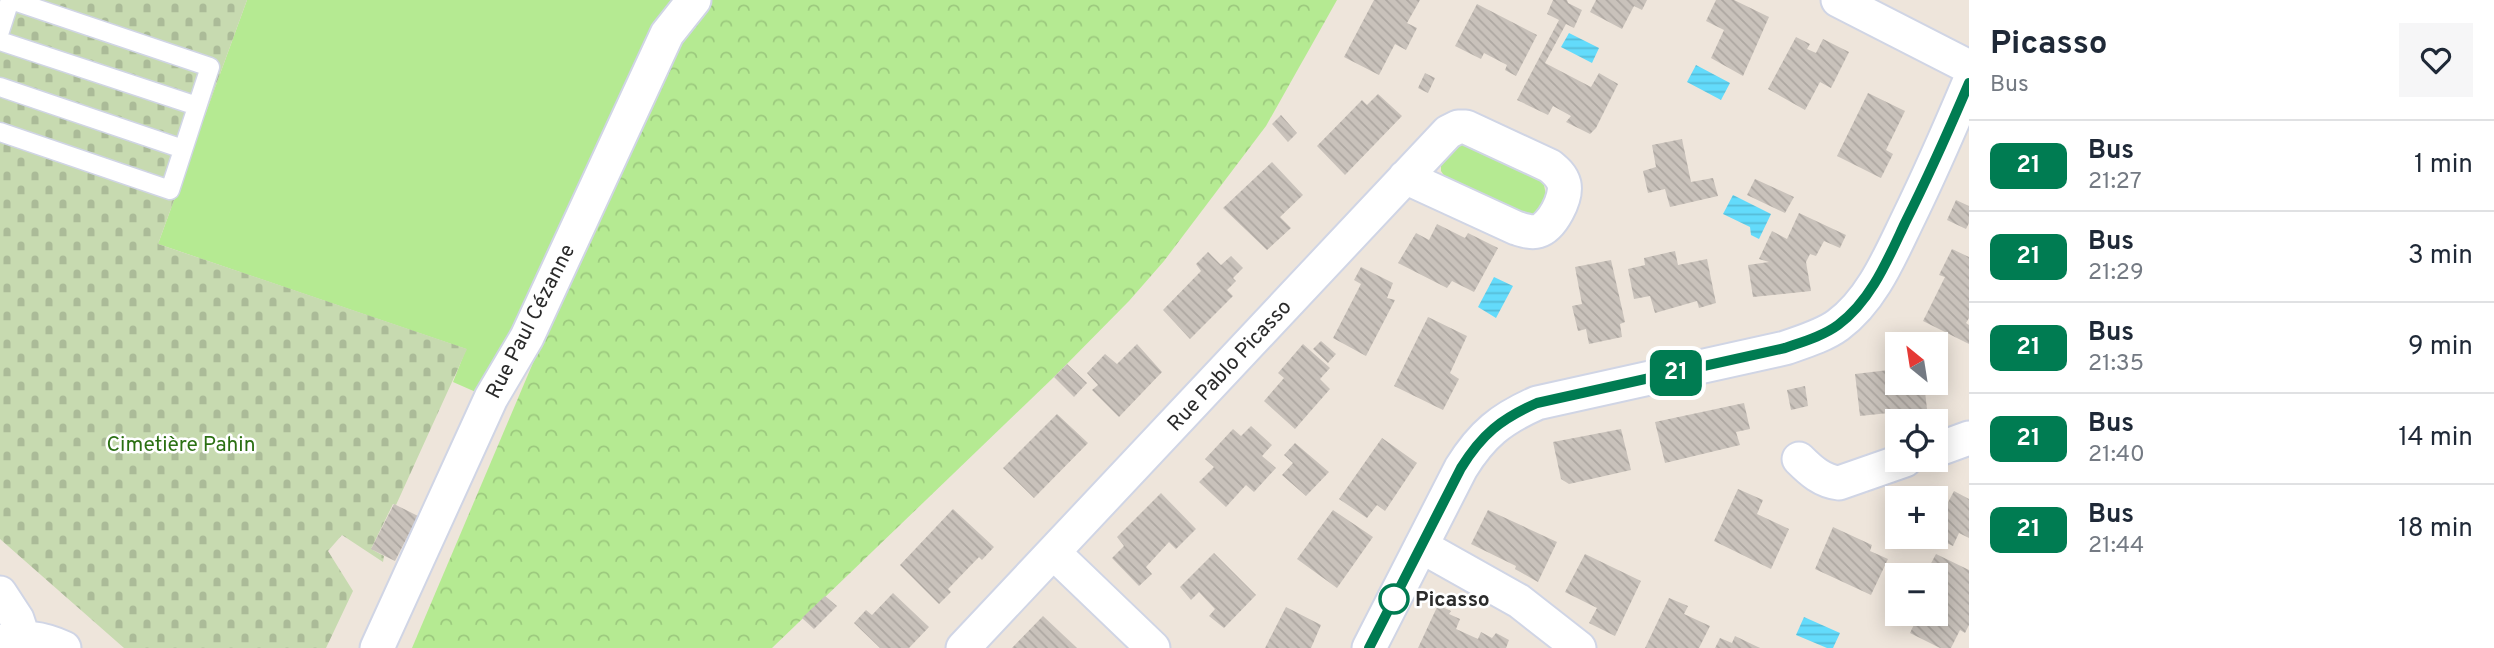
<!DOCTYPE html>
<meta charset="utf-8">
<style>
body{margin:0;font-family:Overpass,sans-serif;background:#f6f6f7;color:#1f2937;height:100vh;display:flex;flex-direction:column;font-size:26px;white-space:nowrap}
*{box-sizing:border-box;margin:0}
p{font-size:23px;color:#747a83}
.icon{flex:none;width:38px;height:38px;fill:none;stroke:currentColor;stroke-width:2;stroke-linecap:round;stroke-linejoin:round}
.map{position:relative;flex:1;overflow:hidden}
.side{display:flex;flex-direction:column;background:#fff;width:525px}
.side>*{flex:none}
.badge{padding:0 14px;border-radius:10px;font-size:24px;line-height:46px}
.needle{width:46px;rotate:330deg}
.buttons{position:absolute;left:1885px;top:332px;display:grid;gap:14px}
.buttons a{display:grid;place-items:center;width:63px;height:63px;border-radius:0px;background:#fff;box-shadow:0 4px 18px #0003;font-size:35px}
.map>.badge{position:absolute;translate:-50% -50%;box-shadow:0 0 0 4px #fff}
.round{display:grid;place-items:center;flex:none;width:74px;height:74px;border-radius:0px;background:#f6f6f7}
.headline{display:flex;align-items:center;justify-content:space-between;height:119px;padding:0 21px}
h1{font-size:33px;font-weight:700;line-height:52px}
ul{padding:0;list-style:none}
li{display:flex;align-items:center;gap:21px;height:91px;padding:0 21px;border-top:2px solid #e0e1e3}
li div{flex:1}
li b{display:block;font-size:26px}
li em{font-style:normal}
li .badge{min-width:77px;font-weight:700;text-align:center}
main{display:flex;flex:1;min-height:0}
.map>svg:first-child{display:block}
</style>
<main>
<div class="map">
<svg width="1969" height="648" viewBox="0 0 1969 648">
<defs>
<pattern id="forest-crowns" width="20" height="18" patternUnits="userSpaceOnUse" patternTransform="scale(1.75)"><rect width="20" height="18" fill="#b5ea92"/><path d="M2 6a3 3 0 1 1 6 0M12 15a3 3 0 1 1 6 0" fill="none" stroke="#9cc97e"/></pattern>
<pattern id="cemetery-stones" width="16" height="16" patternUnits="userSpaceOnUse" patternTransform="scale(1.75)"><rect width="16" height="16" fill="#c7dab0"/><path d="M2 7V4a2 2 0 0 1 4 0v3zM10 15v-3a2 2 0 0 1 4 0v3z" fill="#abbb98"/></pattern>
<pattern id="water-rules" width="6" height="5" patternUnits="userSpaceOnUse" patternTransform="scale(1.75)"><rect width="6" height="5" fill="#63dbfb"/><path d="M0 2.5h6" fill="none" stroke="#56bcd7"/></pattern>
<pattern id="building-back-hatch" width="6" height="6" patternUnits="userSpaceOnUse" patternTransform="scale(1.75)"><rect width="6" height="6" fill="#c9c2bb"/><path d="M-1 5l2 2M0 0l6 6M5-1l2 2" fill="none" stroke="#ada7a1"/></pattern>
</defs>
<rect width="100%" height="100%" fill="#eee5db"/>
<path fill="#b5ea92" d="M247,0H671L652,29L524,308L478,393L453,382L466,349L158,244Z
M1464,141L1543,180L1547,200L1539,212L1526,218L1445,177L1441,171V159Z"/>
<path fill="url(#forest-crowns)" d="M687,0H1337L1266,126L1164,261L1129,301L1054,377L772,648H412Z"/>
<path fill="url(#cemetery-stones)" d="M0,0H247L158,244L467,349L396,505L393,504L371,549L384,556L383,562L342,535L328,551L353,591L326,648H124L0,539Z"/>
<path fill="url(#water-rules)" d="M1569,33L1599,48L1592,63L1561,47Z
M1696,65L1730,83L1721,100L1687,82Z
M1733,195L1771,214L1759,239L1751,235L1750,227L1723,214Z
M1494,277L1513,286L1496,318L1478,307Z
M1804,617L1840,633L1833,648H1827L1796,635Z"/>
<path fill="url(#building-back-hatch)" d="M1374,0H1420L1407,23L1417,28L1406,50L1395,44L1379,75L1344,57Z
M1553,0H1567L1568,3L1582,10L1574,28L1566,24L1545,63L1591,87L1599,73L1618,84L1596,128L1590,134L1566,122L1571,116L1553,106L1548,115L1517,100L1559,20L1547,14Z
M1596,0H1647L1642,10L1634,6L1622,29L1590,12Z
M1716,0H1734L1769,17L1743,76L1711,58L1724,30L1706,21Z
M1477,4L1537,35L1516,76L1505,70L1507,65L1484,53L1481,59L1455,46Z
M1796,37L1810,44L1807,49L1816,53L1823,39L1849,52L1831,88L1820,82L1805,110L1768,89Z
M1425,73L1435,78L1428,93L1418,88Z
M1868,93L1905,111L1886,150L1893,154L1881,178L1837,156Z
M1378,94L1402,116L1345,175L1317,146L1362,100L1367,105Z
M1281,115L1297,133L1288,142L1272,124Z
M1682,139L1691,182L1713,178L1718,196L1670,207L1665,189L1648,193L1643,171L1656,167L1652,145Z
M1272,162L1303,195L1280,217L1291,228L1267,250L1223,208Z
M1755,179L1794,197L1785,213L1747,195Z
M1956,200L1969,206V223L1966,229L1947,220Z
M1799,213L1846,235L1840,248L1824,241L1816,256L1810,254L1806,262L1811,291L1753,297L1748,265L1769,262L1759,259L1772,231L1787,239Z
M1437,224L1465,238L1468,233L1498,248L1474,292L1452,281L1447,288L1398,263L1416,233L1429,240Z
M1952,249L1969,257V318L1966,323L1969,325V344L1923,321L1945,277L1939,275Z
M1675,251L1678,265L1707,259L1716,303L1699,308L1697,301L1655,313L1650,296L1634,299L1628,269L1645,265L1644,258Z
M1208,252L1221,265L1231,256L1243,268L1233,278L1236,281L1227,290L1233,296L1190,339L1163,310L1201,271L1196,264Z
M1611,260L1625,322L1620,324L1622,337L1589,344L1586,329L1578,331L1572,306L1582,304L1575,267Z
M1361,267L1393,283L1387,298L1395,300L1366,356L1333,338L1361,284L1354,280Z
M1428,317L1467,336L1450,373L1459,379L1443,410L1394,386Z
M1321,341L1336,354L1328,363L1313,349Z
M1137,344L1162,372L1119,417L1092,390L1098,385L1087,373L1105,354L1117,364Z
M1303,344L1330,368L1320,379L1330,389L1295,429L1264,401L1284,378L1278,373Z
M1067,364L1087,383L1074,397L1054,377Z
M1897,369V383H1924L1927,409L1860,416L1855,374Z
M1805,386L1808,406L1791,410L1787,390Z
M1744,403L1750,429L1736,432L1740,445L1665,463L1655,422Z
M1057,414L1088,443L1034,498L1003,468Z
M1251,426L1272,445L1262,456L1276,468L1254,492L1246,485L1226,507L1199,482L1214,467L1205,459L1233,429L1241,436Z
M1621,429L1631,470L1569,484L1561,479L1553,442Z
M1382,438L1417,463L1385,511L1377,505L1367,518L1339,499Z
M1295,443L1329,472L1306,496L1282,475L1293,463L1284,455Z
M1738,489L1763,500L1757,514L1789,529L1771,569L1714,541Z
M1954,491L1969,499V538L1959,533L1953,546L1936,538V535L1940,524L1937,523Z
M1161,493L1196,529L1176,549L1169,542L1146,567L1152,574L1139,586L1112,558L1124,546L1117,537Z
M394,504L418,516L395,561L371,549Z
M953,509L994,547L982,560L979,557L948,589L951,592L939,604L900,565Z
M1333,510L1373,537L1337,588L1297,559Z
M1488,510L1557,542L1538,582L1515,569L1516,566L1471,544Z
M1833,527L1872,545L1870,551L1888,559L1871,595L1815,569Z
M1214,553L1256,595L1224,628L1209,616L1215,609L1199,592L1191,600L1180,587Z
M1585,554L1641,581L1615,636L1589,623L1597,608L1565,592Z
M1936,554L1969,570V625L1965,633L1960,630L1951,648H1940L1910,633L1919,614H1936V579L1938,574L1928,569Z
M893,593L929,627L909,648H880L854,623L866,610L872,615Z
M825,596L837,606L814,629L802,618Z
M1669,598L1688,606L1684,614L1710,626L1699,648H1645Z
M1438,605L1451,611L1449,614L1460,619L1456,629L1478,639L1481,632L1492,638L1496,633L1509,640L1506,648H1418Z
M1286,607L1321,625L1311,648H1265Z
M1043,616L1077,648H1012Z
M1735,636L1760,648H1715L1720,638L1732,643Z"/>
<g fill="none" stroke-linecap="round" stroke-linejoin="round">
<defs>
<path id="lane" d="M0,31L10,0
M0,41L197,106
M0,87L183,149
M0,132L170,190L210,67L11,0"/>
<path id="street" d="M1838,0L1969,67
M1936,450L1969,438
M1799,459C1811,471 1822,481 1839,483L1905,460
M1421,546L1519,601L1579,648
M1054,553L1153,648
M0,593L17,619L23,637
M0,642C23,635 42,638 64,648
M377,648L491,398L527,337L667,34L694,0
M963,648L1448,132L1458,127H1466L1550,166C1556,171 1562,176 1564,184C1567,198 1552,227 1538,231C1531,233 1523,230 1516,228L1405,177
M1369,648L1461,468C1482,434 1501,419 1537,403L1785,348C1802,342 1823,336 1838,325C1872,300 1890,256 1908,219C1930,174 1950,128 1969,83"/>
</defs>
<use href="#lane" stroke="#d0d5e5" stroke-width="21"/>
<use href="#street" stroke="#d0d5e5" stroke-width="37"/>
<use href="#lane" stroke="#fff" stroke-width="18"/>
<use href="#street" stroke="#fff" stroke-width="33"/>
</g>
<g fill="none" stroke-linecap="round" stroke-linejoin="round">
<defs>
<path id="line" d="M1369,648L1461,468C1482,434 1501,419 1537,403L1785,348C1802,342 1823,336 1838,325C1871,301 1888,259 1905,223C1928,177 1949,130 1969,83"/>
</defs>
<use href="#line" stroke="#fff" stroke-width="16"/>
<use href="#line" stroke="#007c52" stroke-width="10"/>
</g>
<circle fill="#fff" stroke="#007c52" stroke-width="3.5" cx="1394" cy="599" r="14"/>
<g text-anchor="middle" stroke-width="5" stroke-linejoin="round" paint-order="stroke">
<g font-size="21" fill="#2b2b2b" stroke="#fff">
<text transform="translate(530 321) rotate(-63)" y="7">Rue Paul Cézanne</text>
<text transform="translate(1229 365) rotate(-47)" y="7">Rue Pablo Picasso</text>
</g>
<g font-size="21" fill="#2b7013" stroke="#fff">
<text x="181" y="451">Cimetière Pahin</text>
</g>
<g font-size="21" font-weight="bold" fill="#2b2b2b" stroke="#fff" text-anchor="start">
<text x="1415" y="606">Picasso</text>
</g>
</g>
</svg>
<div class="buttons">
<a><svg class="needle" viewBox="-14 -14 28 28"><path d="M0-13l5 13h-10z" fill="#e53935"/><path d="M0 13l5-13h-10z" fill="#747a83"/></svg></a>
<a><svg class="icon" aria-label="locate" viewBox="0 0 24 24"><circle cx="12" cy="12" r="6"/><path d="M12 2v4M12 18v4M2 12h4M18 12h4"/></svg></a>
<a>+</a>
<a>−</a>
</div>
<b class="badge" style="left:1676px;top:373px;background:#007c52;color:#fff">21</b>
</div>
<section class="side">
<div class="headline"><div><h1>Picasso</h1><p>Bus</p></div><a class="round"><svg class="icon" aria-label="heart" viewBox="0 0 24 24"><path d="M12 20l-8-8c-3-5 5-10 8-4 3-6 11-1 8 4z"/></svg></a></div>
<ul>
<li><span class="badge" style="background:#007c52;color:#fff">21</span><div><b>Bus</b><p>21:27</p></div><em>1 min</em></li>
<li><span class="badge" style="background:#007c52;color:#fff">21</span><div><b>Bus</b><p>21:29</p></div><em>3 min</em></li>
<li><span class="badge" style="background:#007c52;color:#fff">21</span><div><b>Bus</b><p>21:35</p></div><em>9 min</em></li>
<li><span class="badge" style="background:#007c52;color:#fff">21</span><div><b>Bus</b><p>21:40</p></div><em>14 min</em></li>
<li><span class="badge" style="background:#007c52;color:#fff">21</span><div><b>Bus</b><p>21:44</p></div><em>18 min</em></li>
</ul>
</section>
</main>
